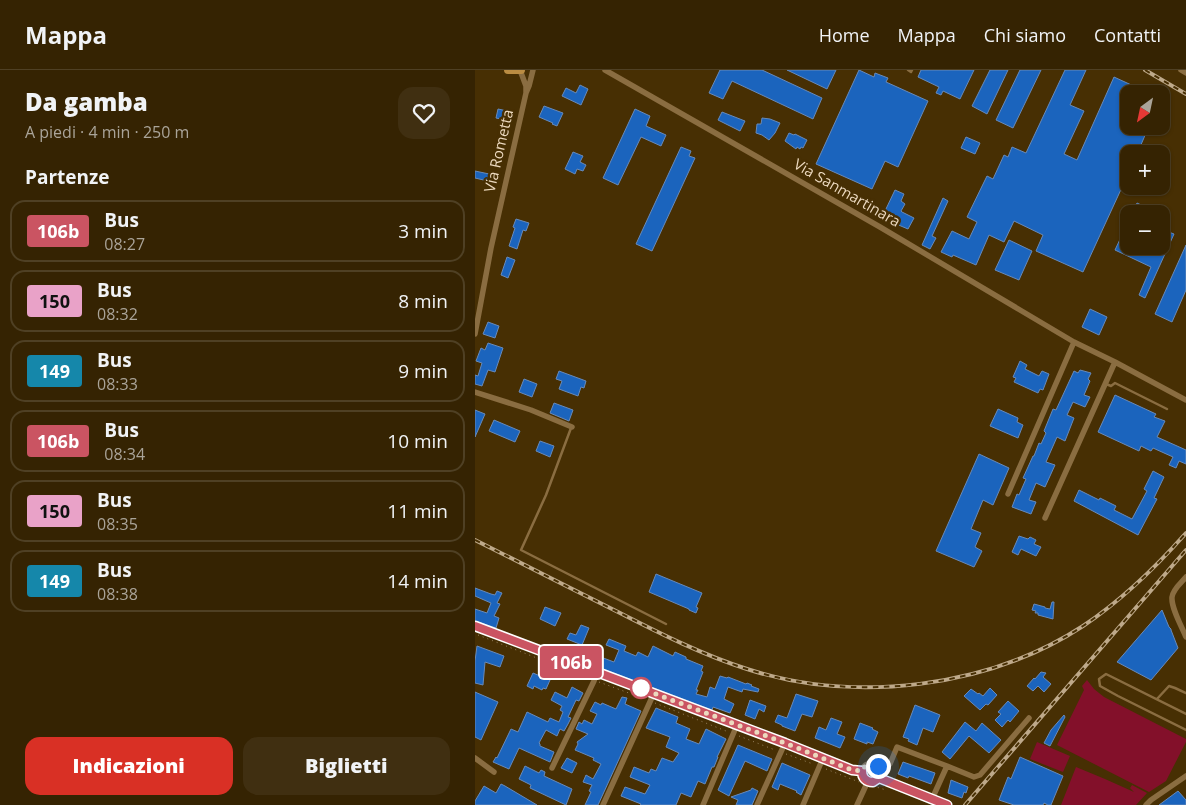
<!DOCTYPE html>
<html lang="it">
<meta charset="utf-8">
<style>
body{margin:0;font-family:"Open Sans",sans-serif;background:#402f11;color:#f1f3f6;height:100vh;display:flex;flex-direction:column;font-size:19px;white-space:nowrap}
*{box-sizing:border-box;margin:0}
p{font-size:16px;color:#aaa499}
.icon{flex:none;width:28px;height:28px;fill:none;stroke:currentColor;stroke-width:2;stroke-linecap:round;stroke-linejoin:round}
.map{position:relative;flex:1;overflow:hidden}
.sheet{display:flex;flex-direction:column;background:#352302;width:475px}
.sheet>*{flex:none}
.badge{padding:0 10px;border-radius:4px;font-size:18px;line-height:32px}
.needle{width:32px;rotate:213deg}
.buttons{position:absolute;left:645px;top:15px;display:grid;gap:10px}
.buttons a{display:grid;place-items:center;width:50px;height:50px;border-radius:10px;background:#352302;box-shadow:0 1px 4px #0004,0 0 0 1px #4f4024;font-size:25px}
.you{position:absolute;width:25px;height:25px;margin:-12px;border:4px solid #fff;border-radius:50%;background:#1a73e8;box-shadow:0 0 0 8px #1a73e833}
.map>.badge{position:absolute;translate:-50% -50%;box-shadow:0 0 0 2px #fff}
h2{padding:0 25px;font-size:19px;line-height:45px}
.round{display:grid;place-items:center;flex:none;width:52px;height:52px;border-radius:15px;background:#402f11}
.head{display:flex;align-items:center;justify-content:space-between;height:85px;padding:0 25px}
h1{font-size:24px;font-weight:800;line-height:38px}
.primary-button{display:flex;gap:10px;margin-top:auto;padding:10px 25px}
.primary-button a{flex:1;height:58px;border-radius:15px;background:#d93025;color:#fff;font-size:20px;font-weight:800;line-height:58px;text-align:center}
.primary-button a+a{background:#402f11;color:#f1f3f6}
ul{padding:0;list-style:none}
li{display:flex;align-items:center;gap:15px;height:62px;margin:0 10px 8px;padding:0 15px;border:2px solid #4f4024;border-radius:15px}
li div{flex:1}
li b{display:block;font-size:19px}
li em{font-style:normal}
li .badge{min-width:55px;font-weight:700;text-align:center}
header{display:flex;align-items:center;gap:30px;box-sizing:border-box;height:70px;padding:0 25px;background:#352302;border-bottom:1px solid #4f4024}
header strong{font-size:24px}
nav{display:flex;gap:28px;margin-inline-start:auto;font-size:18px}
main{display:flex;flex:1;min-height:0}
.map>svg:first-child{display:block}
</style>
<header>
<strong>Mappa</strong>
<nav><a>Home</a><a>Mappa</a><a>Chi siamo</a><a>Contatti</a></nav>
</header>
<main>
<section class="sheet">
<div class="head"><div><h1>Da gamba</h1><p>A piedi · 4 min · 250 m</p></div><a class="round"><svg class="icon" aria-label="heart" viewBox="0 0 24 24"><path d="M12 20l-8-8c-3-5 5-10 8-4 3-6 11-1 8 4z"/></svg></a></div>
<h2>Partenze</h2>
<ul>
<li><span class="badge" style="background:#ca5462;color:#fff">106b</span><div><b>Bus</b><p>08:27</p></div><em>3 min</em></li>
<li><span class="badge" style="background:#e9a2c8;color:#111">150</span><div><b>Bus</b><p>08:32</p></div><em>8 min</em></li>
<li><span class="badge" style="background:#1587aa;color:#fff">149</span><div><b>Bus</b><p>08:33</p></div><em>9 min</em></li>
<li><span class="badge" style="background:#ca5462;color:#fff">106b</span><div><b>Bus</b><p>08:34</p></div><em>10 min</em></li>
<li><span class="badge" style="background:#e9a2c8;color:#111">150</span><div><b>Bus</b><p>08:35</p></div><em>11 min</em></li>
<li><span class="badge" style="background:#1587aa;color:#fff">149</span><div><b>Bus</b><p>08:38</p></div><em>14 min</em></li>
</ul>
<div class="primary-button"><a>Indicazioni</a><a>Biglietti</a></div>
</section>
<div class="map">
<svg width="711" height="735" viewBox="0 0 711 735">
<rect width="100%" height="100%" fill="#472f03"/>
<path fill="#83102a" d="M612,610L619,619L629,627L711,669V672L691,711L674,722L582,675L609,620L607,616Z
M562,672L595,686L588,702L555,689Z
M601,697L630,709L659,722L655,718L657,715L672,723L661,735H586Z"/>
<path fill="#1b64bd" stroke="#688ab9" d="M245,0H287L347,28L338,49L257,11L248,29L234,23Z
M312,0H361L352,19Z
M384,0L399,7L400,3L413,8L411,12L453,31L423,97L410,91L397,119L341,94Z
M446,0H499L485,29L468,21L466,25L461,23L464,17L443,7Z
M515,0H533L512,44L497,36Z
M545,0H566L538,58L521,50Z
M590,0H611L595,35L609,41L589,84L602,90L639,7L676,24H654V56H674L662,84H654V102L608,202L561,181L568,165L539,151L529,172L514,165L501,195L478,185L477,187L466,182L477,161L494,169L502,152L492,147L512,106L518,109L529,85L533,87L537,77L551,83Z
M105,15L113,19L106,35L87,26L91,18L101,23Z
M69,36L88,43L82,56L77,54L78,53L64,47Z
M23,39L37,42L35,51L21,48Z
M160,39L175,46L171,56L191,65L186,76L166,67L143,115L128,108Z
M247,42L270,51L265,61L243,50Z
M287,48L295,49L305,53L300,63L294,70L287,65L281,63L282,54H286Z
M314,63L319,65L320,64L332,70L328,78L326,77L325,79L322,77L321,79L310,71Z
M491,67L505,73L500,84L486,78Z
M206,77L216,81L214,86L220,88L177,181L161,174Z
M98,82L108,86L105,92L111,95L108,101L102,99L100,104L90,99Z
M0,101L19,105L17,112L0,108Z
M420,120L429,124L426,131L430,134L426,141L427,142L439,148L433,159L414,151L417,144L410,141Z
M468,128L473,131L457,166L461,168L455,179L447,175Z
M662,133L685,144H657Z
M41,149L54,153L51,161L48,160L42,179L34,176L40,158L38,157Z
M654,150V176H686V159L699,164L670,228L664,225L676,197L640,180Z
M534,170L557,181L544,210L520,200Z
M711,175V220L697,252L680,244Z
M32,187L40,190L33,208L26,205Z
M615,239L632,247L624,265L607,257Z
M13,252L24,256L20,268L8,264Z
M13,273L28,278L20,302L13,300L7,316L0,314V305L3,306L7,293L1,291L6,278L10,280Z
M545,291L552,295L550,299L564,306L567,301L574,304L568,320L565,319L563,323L539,312L541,308L538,307Z
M605,300L616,303L613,309L615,311L609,325L615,327L610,337L598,332L592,345L599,348L590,371L582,367L571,392L580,395L570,417L561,413L554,430L561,432L556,444L537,437L542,424L544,425L551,409L548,408L558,386H559L564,373L566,374L571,363L569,361L578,339L581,340L599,301L603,303Z
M84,301L111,311L109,318L106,317L103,326L84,319L87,311L81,309Z
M49,309L62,314L57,327L44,322Z
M640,325L681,344L679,347L690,351L682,367L711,380V394L704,391L701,398L694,395L698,387L678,378L676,381L666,376L664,381L623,362Z
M79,333L98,340L94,351L75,343Z
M523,339L543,348L542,352L548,355L543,368L515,356Z
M0,340L10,344L0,367Z
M19,350L45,361L40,372L14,361Z
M65,371L79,376L75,387L61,381Z
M504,384L534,398L518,435L508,430L496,459L506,463L500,477L507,481L499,497L461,481Z
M678,401L689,407L679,428L682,429L663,465L599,431L604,420L624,430L625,428L641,436L639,440L657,449L672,421L669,419Z
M544,466L553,469L555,467L561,470L559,474L566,477L561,486L546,479L543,485L537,482Z
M181,504L227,523L221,537L223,538L221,543L214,540V539L174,522Z
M0,518L16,524L20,525L22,521L27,523L22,533L25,534L19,546L24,548L21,558L0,551V539L12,543L16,533L0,526Z
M577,532H579L578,549L563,545V543H560L561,541L557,540L559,534L570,537V538L575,539Z
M70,537L86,543L80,556L65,549Z
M687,540L694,557L696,559V560L703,578L676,610L642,592Z
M106,555L114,558L107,575L92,569L95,563L101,565Z
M134,569L151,576L149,581L161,586L163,582L173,587L178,576L198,586L200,582L211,587V589L228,596L226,601L228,602L221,620H223L221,624L232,627L235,617L240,619L245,606L252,608L253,607L271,614L272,613L277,615L276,616L284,619L283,622L268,619L267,622L253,617L249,629L259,634L255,643L238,637L237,640L107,591L112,578L124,583L123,586L139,592L144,580L131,575Z
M2,576L29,586L25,597L10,592L8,615L0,613V591Z
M566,602L571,603L568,607L576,614L569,622L563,616L558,621L552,616L559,608L560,609Z
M58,603L75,610L71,619L68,618L67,620L59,616L58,619L52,616Z
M97,617L108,623L104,631L101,630L93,647L96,648L93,654L89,661L85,659L82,666L71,660L64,673L65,674V676L79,682L75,692L44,678L34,699L18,692L21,687L22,688L36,659L43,662L52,642L73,652L75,648L84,652L88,642L85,640L87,636L76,630L80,622L92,628Z
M515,618L522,625L513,635L511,634L505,640L489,626L496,619L503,624L504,623L508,626Z
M0,622L23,632L6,670L0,667Z
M321,624L343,631L337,647L327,644L320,661L307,656V655L300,652L303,645L312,648Z
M147,627L152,628L150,634L166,641L123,735H110L116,722L114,721L117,715L108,712L111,705L118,709L126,694L118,690L119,688L100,680L103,674L102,672L113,664L101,659L104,652L107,654L109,650L117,654L122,644L115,641L120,632L126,635L127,633L141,639Z
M275,630L291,636L289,642L284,639L280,649L270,645Z
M533,631L544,641L535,652L533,650L527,657L520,650L526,644L523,642Z
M440,635L465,645L458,662L448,658L442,675L433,671L434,669L428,667Z
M181,638L203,647L201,653L215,659L211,669L224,674L231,659L251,669L242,687H243L239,697H237L230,714L223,711L216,727L206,723L201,735H165L166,734L146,726L150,717L170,724L175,715L155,707L159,697L174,703L176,699L181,701L187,688L198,692L204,683L191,677L195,667L171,658Z
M589,645L590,647L575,676L569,673L576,660Z
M356,648L367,652L362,664L370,667L365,678L340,668L344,657L351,660Z
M490,652L501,661L507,653L526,670L514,683L494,666L475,689L467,682Z
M385,653L398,658L397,659L403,662L398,674L392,672V674L379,669Z
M263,675L297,689L292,701L270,691L254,726L243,720Z
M545,687L588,706L576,735H573L569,733L568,735H539L524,730L533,707L536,709Z
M92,688L102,693L97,703L86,698Z
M428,692L460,703L456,714L434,706L433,708L423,704Z
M307,693L335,705L326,725L321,722L322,721L305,714L303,720L297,717Z
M50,696L64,703L66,700L70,702L69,706L97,719L91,735L55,718L56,715L44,709Z
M476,710L493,717L491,723L489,722L487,728L473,723Z
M26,714L30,716L62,735H0V731L9,716L21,723Z
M277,718L283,721L277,735H261L263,730L256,727L276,720Z
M703,721L711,730V735H684Z"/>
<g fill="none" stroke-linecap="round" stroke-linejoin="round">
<path stroke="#98835f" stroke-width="1" stroke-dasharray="1 4" stroke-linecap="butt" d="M3,565L113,608
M124,612L170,629
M180,633L251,661
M264,666L300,680
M311,684L338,694
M351,699L384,712
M398,716L411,720"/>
<path stroke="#8a6d41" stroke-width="2.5" d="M433,0L436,2L437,0
M631,314L636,316L640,313L692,339
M96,358L71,425L46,480L191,554
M682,629L694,616L700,618L711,623
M711,644L631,604L624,609L625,616L643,626L711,660"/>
<path stroke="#8a6d41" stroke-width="5.5" d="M45,0L51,16V23
M130,0L405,157L599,272L640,292L711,330
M706,0L711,3
M0,264L16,178L51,23L54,16L58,0
M0,322L56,340L97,357
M533,424L599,272
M570,448L640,292
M711,507C706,513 698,519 697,527C696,538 707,557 711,567
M0,688L19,702
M415,694L422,677L472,696
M77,698L119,611L122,602
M457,729L472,696L499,707L505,705L554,648
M128,735L179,623
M228,735L262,655
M282,735L310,673
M328,735L348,688
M382,735L393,711
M671,735L676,730L711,706"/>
<path stroke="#8a6d41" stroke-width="7" d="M0,556L310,673L377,700L387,701
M387 703a9 9 0 1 1 18 0a9 9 0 1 1-18 0Z
M404,708L409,711L472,735"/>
<path stroke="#ba8c42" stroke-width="8" d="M33,0H46"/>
<defs>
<path id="rail" d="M670,0L711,24
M0,470C48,494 97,519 145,543C186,564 228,585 272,599C380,634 513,618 608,556C647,530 680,498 711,463
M490,735L711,480"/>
</defs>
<use href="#rail" stroke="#bea98a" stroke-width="4"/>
<use href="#rail" stroke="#472f03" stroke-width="2" stroke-dasharray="5.5" stroke-linecap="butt"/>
</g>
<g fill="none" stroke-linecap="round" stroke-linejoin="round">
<defs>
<path id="line" d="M0,556L310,673L377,700L387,701C387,708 391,712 398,712L404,708L472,735"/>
</defs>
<use href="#line" stroke="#fff" stroke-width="11"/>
<use href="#line" stroke="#ca5462" stroke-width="8"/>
<path stroke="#ecd9bf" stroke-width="5" stroke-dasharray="0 9" d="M166,618H165L310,673L377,700L387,701C390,694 397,692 403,696"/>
</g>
<circle fill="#fff" stroke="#ca5462" stroke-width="2.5" cx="166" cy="618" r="10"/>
<g text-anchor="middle" stroke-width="5" stroke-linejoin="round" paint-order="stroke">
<g font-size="15" fill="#ecd9bf" stroke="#472f03">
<text transform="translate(24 81) rotate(-77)" y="5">Via Rometta</text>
<text transform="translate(372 123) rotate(30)" y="5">Via Sanmartinara</text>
</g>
</g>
</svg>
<div class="buttons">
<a><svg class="needle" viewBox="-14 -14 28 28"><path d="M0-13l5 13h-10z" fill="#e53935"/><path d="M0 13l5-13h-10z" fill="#aaa499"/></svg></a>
<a>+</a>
<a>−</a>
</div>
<div class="you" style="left:403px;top:696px"></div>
<b class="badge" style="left:96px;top:592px;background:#ca5462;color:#fff">106b</b>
</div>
</main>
